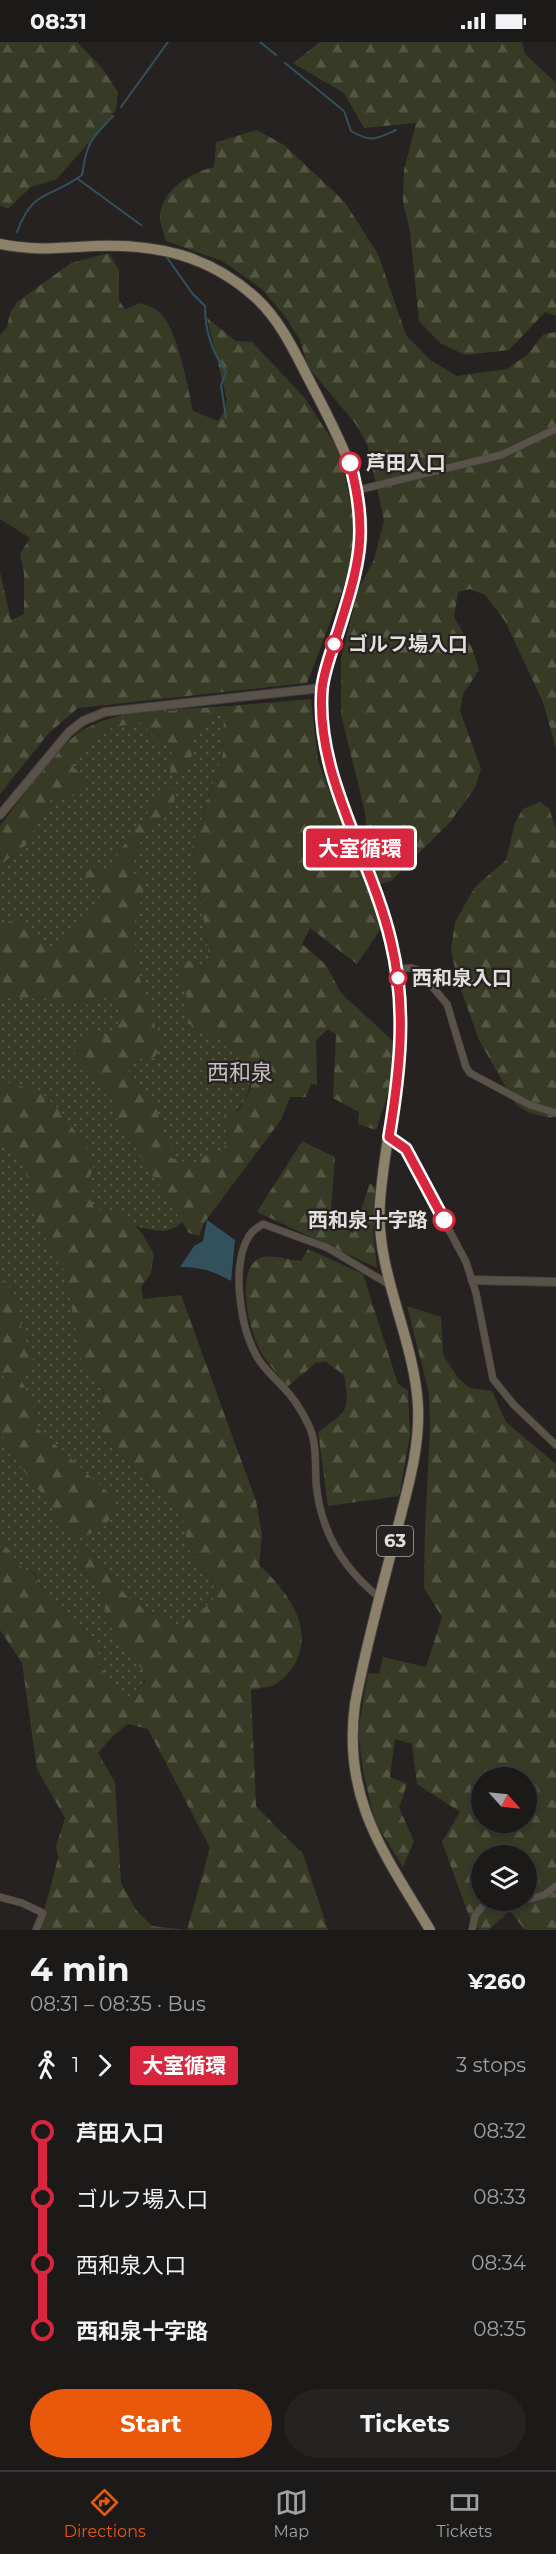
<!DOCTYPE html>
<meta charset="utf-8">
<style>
body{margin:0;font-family:Montserrat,"Noto Sans JP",sans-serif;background:#252322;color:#f1f3f6;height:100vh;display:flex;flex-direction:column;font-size:22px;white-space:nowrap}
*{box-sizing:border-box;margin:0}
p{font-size:20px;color:#a0a1a2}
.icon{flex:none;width:33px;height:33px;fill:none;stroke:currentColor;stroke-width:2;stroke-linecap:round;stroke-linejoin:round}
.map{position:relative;height:1888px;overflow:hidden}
.side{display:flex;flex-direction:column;background:#1c1a19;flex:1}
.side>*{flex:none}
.badge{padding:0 12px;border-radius:4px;font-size:21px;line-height:39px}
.needle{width:39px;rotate:117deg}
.controls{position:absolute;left:471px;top:1725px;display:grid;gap:12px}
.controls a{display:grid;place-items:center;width:66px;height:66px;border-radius:50%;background:#1c1a19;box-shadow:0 3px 9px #0003,0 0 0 2px #3a3838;font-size:30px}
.map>.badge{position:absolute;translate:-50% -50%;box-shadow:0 0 0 3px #fff}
.legs{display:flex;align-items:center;gap:9px;height:66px;padding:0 30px;font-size:20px}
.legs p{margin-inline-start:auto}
.head{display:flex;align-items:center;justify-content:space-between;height:102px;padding:0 30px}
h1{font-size:33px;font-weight:700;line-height:45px}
.action{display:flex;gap:12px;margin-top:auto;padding:12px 30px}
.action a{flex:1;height:69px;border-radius:36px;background:#ea580c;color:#fff;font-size:24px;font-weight:700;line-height:69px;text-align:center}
.action a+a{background:#252322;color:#f1f3f6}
ul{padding:0 30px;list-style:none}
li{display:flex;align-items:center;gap:21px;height:66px;font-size:22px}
li i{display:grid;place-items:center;width:9px;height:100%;margin:0 8px;background:currentColor}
li i::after{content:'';width:15px;height:15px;margin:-8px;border:4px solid;border-radius:50%;background:#1c1a19}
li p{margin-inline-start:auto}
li:first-child i{background:linear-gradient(#0000 50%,currentColor 0)}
li:last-child i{background:linear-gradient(currentColor 50%,#0000 0)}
.status{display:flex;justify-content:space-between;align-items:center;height:42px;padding:0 30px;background:#1c1a19;direction:ltr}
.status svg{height:16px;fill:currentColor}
.dock{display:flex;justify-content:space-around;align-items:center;height:84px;border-top:2px solid #3a3838;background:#1c1a19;font-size:16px;color:#a0a1a2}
.dock a{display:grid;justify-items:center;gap:3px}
.dock .selected{color:#ea580c}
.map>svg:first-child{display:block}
</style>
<div class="status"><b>08:31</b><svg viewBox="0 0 49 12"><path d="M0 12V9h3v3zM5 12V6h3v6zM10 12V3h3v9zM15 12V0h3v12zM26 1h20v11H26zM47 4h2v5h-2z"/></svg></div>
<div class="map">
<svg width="556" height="1888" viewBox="0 0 556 1888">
<defs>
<pattern id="grass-dots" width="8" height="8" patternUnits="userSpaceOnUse" patternTransform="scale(1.5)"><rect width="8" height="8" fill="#373a25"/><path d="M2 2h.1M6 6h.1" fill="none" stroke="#545644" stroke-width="1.8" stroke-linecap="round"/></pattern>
<pattern id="forest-firs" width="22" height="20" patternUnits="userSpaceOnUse" patternTransform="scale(1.5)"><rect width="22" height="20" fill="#373a25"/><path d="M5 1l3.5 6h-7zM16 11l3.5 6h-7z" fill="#545644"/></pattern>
</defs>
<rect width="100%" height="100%" fill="#262221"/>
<path fill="url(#grass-dots)" d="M226,664L223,711L192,805L210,920L200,929L182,939L190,962L194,988C242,995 276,1047 223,1078L230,1098L182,1180C167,1194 153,1188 135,1184L81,1317L104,1349L98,1382L109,1402L164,1454L185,1481L188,1506L214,1542L213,1559L180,1584L131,1559L87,1506L78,1522L100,1546L107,1575L135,1619L146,1632V1638L126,1658L94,1616L93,1599L43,1550L34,1530L22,1527L0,1496V784C23,755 48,714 77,692C113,665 182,668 226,664Z"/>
<path fill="url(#forest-firs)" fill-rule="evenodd" d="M0,0H77L102,26L118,50L116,67L110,76L57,137L31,145L8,167L0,163Z
M320,0H522L525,12L556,41V274L545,270L509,308L465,313L440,301L419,279L410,190L403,160L404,128L416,81L364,86L344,51L293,21Z
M257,88L284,103L344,159L378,212L406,293L430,318L457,334L507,327L528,312L544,292L556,290V707L543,660L505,579L485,553L470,547L458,550L454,575L472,606L479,628L463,652L460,669L481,727L475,746L450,780L391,839L372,844L365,770L341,673V617L358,548L374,518L384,478L367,402L355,381L308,325L300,298L284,273L262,247L222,219L166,199C164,191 159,179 160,172C164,146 191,131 214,125L216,100Z
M109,211L119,228V259L125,267L141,261C149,264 157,267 162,273C178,291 188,345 193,369L218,379L223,371L227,358L207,276L236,299L252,300L304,355L340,410L355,483L351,526L307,641L78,666L48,692L0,752V530L11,578L24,572V531L20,512L30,496L0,477V293L7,285L10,271L17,260L71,221Z
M311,657L318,719L382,885L357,922L310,886L302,902L326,923L341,951L395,1001C397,1031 385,1060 376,1088L358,1082L359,1070L333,1056L336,992L328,987L316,998L317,1043L311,1042L306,1055H290L281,1078L204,1181L199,1194L189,1191L109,1064L114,1056L72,1008L93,990L104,995L119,983L115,975L123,960L103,952L98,959L83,964L52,957L0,956V887L8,880L16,878L50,908L71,891L89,869L98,868L100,849L96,842L82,840L91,824L99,826L104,831L155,760L175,743L178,746L172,766L139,802L131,830L146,839L134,886L137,928L162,1006L152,1017H132L127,1027L157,1061L161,1092L172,1106L169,1115L193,1123L209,1111L221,1109L230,1098L223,1078L226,1068L232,1066L238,1069C242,1062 250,1052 251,1044C254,1016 218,992 194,988L183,971L189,962L182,939L180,921L190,919L200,928L210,920L192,805L223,711L224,674L210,673V683L194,690C192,710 194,725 175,734L170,731L172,702H161L140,680C97,688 96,689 73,725L82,733L85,747L74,754L52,756L26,803L0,823V784L61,706L78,691L102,679L134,672Z
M540,760L549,766L556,787V1073L552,1076L530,1071L516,1063L479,998L457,937L451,907L455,880L475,845L506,818L515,781L523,767Z
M0,1038L42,1051L61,1069L95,1118C90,1135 84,1149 94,1165L128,1175L143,1193L154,1212L151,1231L141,1245L143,1257L181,1253L256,1459L262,1493L259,1523C284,1546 312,1580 298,1615C294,1626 285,1637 274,1643C268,1646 258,1646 251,1648L256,1764L303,1812L328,1888H39L58,1816L56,1804L65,1776L37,1727L22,1621L0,1588V1496L22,1526L33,1530L43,1550L93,1599L99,1610L94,1616L126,1657L146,1639V1632L116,1597L107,1575L100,1546L78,1522L77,1508L83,1504L87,1506L131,1559L180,1584L213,1559L214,1542L188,1506L184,1481L164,1454L109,1402L98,1382L104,1349L81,1317L65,1230L36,1181L25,1123L0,1094ZM128,1682L148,1687L210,1806L187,1888L152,1884L137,1869L121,1841L115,1740L98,1711L113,1694Z
M302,1099L335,1115L330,1180L353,1191L370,1141L376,1146L373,1188L377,1226L257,1170Z
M308,1207L363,1232L398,1342L408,1348L410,1393L399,1454L328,1464L318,1390C348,1368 350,1370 344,1333L326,1320L316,1321L287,1345C279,1334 269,1323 262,1312C250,1293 232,1223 263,1215C274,1213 290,1218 301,1219Z
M0,1235C18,1247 18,1272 23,1291C25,1298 30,1306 34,1313L30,1326L19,1333L40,1377L37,1386L114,1456V1471L103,1486L80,1496L71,1494L58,1483L55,1468L13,1415L0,1389V1343L4,1336L0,1328Z
M407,1264L441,1275L443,1313L459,1337L470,1346L492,1349L506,1380L556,1422V1888H525L510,1869L488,1888H479L469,1874L442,1800L460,1770L417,1742L412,1702L395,1697L390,1735L407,1742L399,1766L414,1799L403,1825L375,1780L363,1729L358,1689L368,1631L379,1632L383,1615L426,1625L442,1575L424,1546L425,1486L430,1387L429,1351ZM482,1736H526V1780H482ZM482,1814H526V1858H482Z"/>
<path fill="#33505d" d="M207,1178L235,1198L231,1239C214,1229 200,1225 180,1225L194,1204L203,1199Z"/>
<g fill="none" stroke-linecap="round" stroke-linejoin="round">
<path stroke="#33505d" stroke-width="2" d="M260,0L276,13
M285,21L344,69L351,89C372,101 375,97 396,88
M121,65L168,0
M78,137L141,183
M17,190C33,146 50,157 82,133C87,100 90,98 113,74
M166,214L192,251L205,264C205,290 212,309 226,330L221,343L226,376"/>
<defs>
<path id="minor" d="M358,448L501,413L556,387
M397,927L412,926L418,928L447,962L466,1025L470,1031L530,1063L556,1071
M389,1095L406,1107L466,1220L476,1251L493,1337L514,1363L556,1403
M380,1556C342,1526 320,1489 316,1440C315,1421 317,1399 308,1382C302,1369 292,1354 282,1344C273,1334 262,1325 256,1313C240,1284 231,1223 249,1194C252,1189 258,1185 263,1182L328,1206L390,1243
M0,1855L22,1861L43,1871L36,1888
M526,1858L544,1853L556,1844
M472,1888L475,1874L487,1858"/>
<path id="tertiary" d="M0,773L69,690L83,679L105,670L322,646
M472,1238L556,1240"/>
<path id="primary" d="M0,202C32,209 63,206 95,204C157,202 209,213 256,256C284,282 298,318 316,351C339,396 362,438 362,490C361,543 332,591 323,642C321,658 322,677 324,694C326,720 338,744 346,769C365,820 387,872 397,926C411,1010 386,1078 380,1160C375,1230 414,1294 418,1364C420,1405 408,1445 398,1484C383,1543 366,1602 355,1662C342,1757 384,1811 430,1888"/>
</defs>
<use href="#minor" stroke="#403c3b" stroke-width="8"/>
<use href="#tertiary" stroke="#403c3b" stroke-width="10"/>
<use href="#primary" stroke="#403c3b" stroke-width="12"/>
<use href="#minor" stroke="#585248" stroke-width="7"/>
<use href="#tertiary" stroke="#585248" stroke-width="8"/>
<use href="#primary" stroke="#8c816a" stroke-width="10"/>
</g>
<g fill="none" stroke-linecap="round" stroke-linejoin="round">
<defs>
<path id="line-1" d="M350,421C369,491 359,523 338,590C332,608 324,628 322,647C315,734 372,817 391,900C407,966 400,1029 389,1095L406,1107L444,1178"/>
</defs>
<use href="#line-1" stroke="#fff" stroke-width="14"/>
<use href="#line-1" stroke="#d7263d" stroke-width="9"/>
</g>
<g fill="#fff" stroke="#d7263d" stroke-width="3">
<circle cx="350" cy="421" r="10"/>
<circle cx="334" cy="602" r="8"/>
<circle cx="398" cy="936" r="8"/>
<circle cx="444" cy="1178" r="10"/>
</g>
<g text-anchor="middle" stroke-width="4.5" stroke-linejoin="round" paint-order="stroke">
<rect fill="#262221" stroke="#aaa6a5" stroke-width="1.5" x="377" y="1484" width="36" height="30" rx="4.5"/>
<g font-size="18" font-weight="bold" fill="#e2dfde">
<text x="395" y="1505">63</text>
</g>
<g font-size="20" font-weight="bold" fill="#e2dfde" stroke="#262221" text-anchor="start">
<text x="366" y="428">芦田入口</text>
<text x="348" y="609">ゴルフ場入口</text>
<text x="412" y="943">西和泉入口</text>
<text x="428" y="1185" text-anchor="end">西和泉十字路</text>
</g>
<g font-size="22" fill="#c6c1bf" stroke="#262221">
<text x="240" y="1038">西和泉</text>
</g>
</g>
</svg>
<div class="controls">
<a><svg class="needle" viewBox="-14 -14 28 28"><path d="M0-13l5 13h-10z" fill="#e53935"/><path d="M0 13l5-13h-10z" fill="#a0a1a2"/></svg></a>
<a><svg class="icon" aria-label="layers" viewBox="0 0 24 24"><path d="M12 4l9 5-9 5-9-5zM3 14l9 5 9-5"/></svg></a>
</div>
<b class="badge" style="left:360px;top:806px;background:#d7263d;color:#fff">大室循環</b>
</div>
<section class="side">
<div class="head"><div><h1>4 min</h1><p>08:31 – 08:35 · Bus</p></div><b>¥260</b></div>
<div class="legs"><svg class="icon" aria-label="walk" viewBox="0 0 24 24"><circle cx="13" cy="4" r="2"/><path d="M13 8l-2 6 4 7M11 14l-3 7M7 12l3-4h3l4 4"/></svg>1<svg class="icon" aria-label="forward" viewBox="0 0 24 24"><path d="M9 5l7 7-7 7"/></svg><b class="badge" style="background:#d7263d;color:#fff">大室循環</b><p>3 stops</p></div>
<ul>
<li><i style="color:#d7263d"></i><b>芦田入口</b><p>08:32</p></li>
<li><i style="color:#d7263d"></i><span>ゴルフ場入口</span><p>08:33</p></li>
<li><i style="color:#d7263d"></i><span>西和泉入口</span><p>08:34</p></li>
<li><i style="color:#d7263d"></i><b>西和泉十字路</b><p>08:35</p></li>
</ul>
<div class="action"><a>Start</a><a>Tickets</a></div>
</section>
<nav class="dock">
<a class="selected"><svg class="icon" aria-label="directions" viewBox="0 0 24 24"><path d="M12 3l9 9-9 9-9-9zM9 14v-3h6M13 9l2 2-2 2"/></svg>Directions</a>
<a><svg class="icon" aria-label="map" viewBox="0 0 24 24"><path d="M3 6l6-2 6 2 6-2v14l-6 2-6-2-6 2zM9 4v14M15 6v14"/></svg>Map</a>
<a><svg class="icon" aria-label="tickets" viewBox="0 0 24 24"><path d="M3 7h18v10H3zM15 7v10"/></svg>Tickets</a>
</nav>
